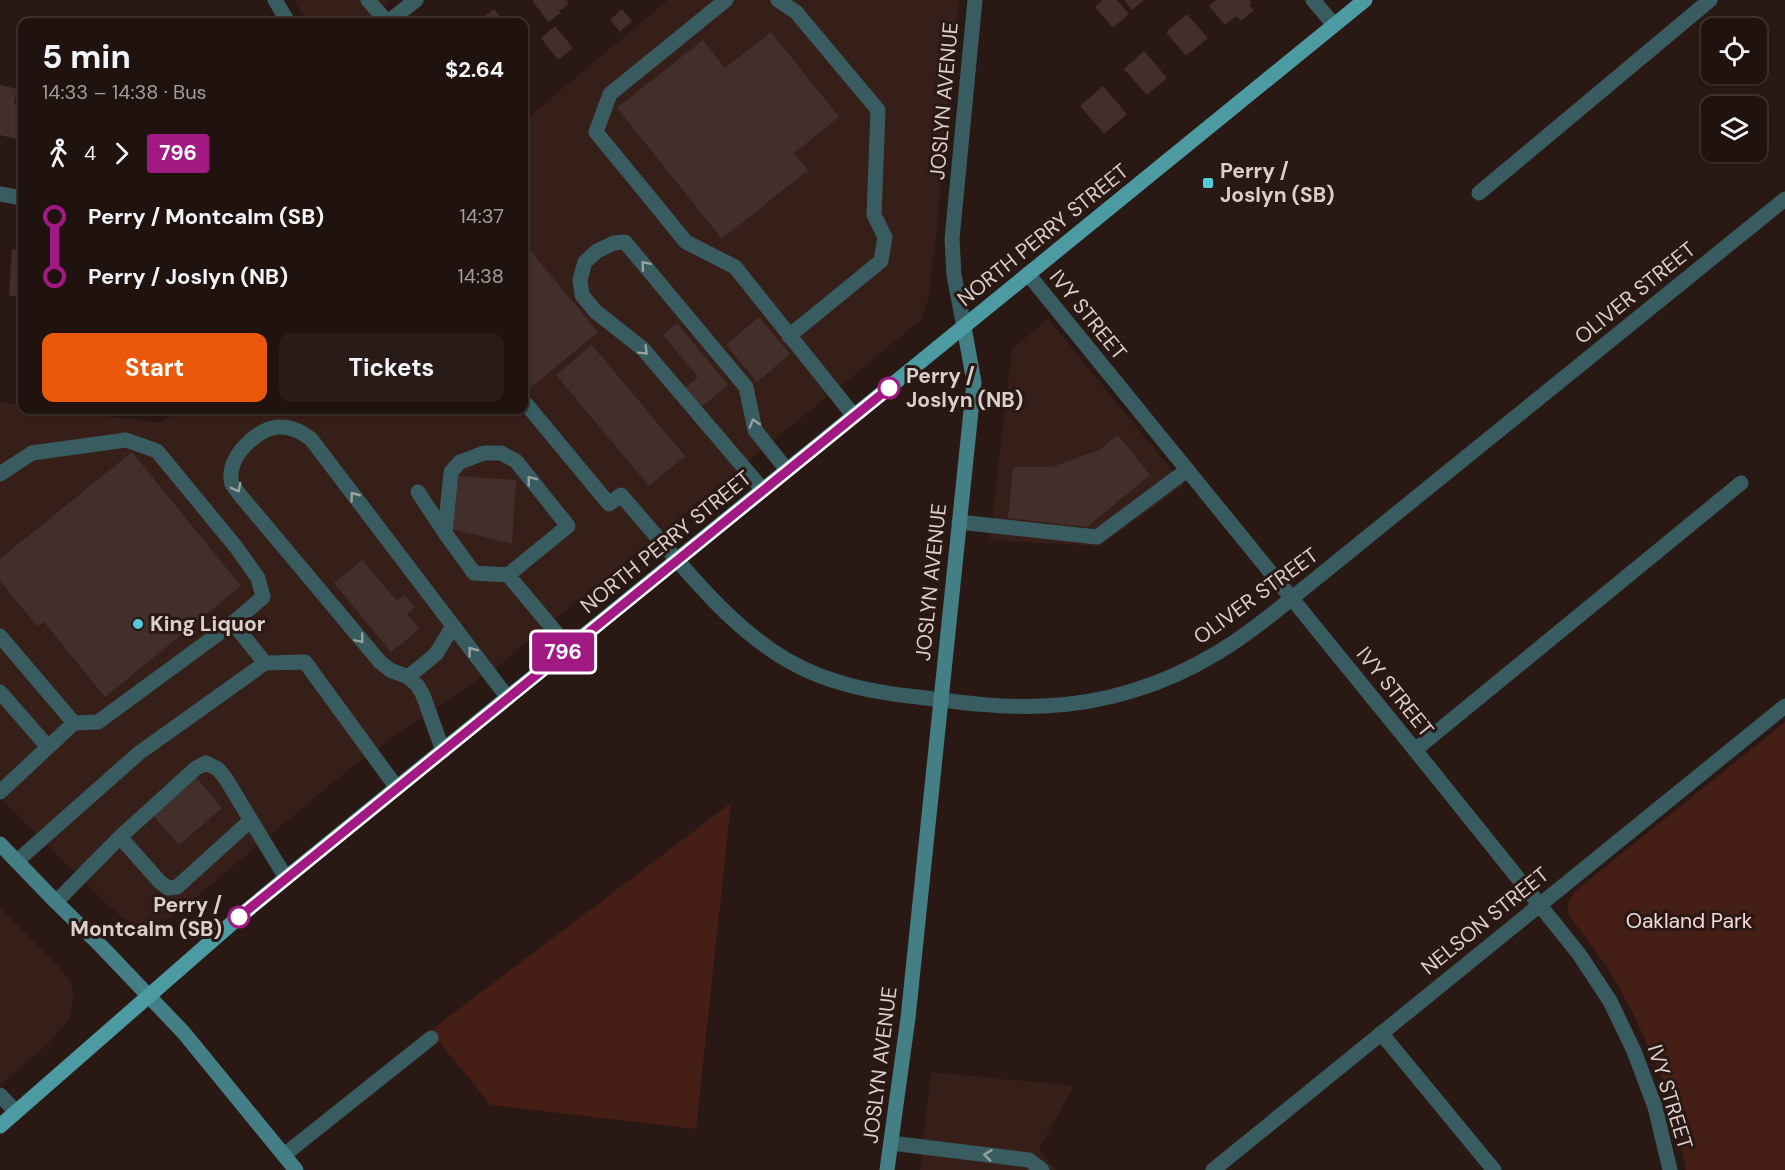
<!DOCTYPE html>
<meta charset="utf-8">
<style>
body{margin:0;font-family:"DM Sans",sans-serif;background:#281b18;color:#f1f3f6;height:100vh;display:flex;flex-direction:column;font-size:22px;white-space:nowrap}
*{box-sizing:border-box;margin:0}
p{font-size:20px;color:#a29e9e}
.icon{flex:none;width:33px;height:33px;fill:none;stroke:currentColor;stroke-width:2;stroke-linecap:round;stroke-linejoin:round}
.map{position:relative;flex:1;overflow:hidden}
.panel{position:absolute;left:18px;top:18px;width:510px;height:396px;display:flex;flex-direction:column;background:#20120f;border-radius:12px;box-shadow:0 2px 4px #0004,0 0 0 2px #3d322f}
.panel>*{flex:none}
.badge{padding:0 12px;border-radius:4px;font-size:21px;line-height:39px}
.tools{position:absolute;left:1701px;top:18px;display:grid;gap:12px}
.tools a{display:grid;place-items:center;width:66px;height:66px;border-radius:12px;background:#20120f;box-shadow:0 2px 4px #0004,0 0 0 2px #3d322f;font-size:30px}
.map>.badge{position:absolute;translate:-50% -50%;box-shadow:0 0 0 3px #fff}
.legs{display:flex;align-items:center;gap:9px;height:66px;padding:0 24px;font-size:20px}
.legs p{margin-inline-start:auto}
.summary{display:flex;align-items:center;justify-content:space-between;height:102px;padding:0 24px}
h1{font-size:33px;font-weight:700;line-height:45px}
.button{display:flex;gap:12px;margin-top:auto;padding:12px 24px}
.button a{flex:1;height:69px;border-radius:12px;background:#ea580c;color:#fff;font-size:24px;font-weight:700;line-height:69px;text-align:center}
.button a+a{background:#281b18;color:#f1f3f6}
ul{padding:0 24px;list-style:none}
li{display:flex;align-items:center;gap:21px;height:60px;font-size:22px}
li i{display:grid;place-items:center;width:9px;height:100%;margin:0 8px;background:currentColor}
li i::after{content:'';width:15px;height:15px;margin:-8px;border:4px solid;border-radius:50%;background:#20120f}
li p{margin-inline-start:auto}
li:first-child i{background:linear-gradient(#0000 50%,currentColor 0)}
li:last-child i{background:linear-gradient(currentColor 50%,#0000 0)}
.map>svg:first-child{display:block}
</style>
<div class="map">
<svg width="1785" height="1170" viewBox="0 0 1785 1170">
<rect width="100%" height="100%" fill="#2a1814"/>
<path fill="#371f19" d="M294,0H391L363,22H308Z
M668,0H959L936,236L928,299L921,320L498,666L402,731L342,775L171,918L148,924H136L123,918L108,905L0,798V402L22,405V410H60L161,423L177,410H524V121Z
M1048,319L1184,485L1100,546L990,540L1012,349Z
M0,908L63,971L71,982L74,997L69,1020L47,1045L0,1085Z
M931,1072L1074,1086L1039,1149L1056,1170H920Z"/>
<path fill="#451e16" d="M1785,722V1170H1686L1679,1137L1663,1081L1637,1021L1610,971L1569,915C1566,904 1570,897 1578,889Z
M731,803L696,1129L491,1105L430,1031Z"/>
<path fill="#422e2a" d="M532,0H566L569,4L559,11L561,13L548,22Z
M1102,0H1117L1129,14L1113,28L1095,7Z
M1124,0H1144L1132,10Z
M1216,0H1250L1252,2L1249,5L1254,10L1241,21L1236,16L1225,25L1209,6Z
M494,9L504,22H477Z
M622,9L632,21L620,32L610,20Z
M1187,14L1208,38L1186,56L1166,32Z
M555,26L573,48L558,60L541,38Z
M771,32L839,117L794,153L808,170L722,239L617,108L703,40L725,68Z
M1144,51L1167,78L1147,95L1124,69Z
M0,85L18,89L14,103L22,105V127L19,140L0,135Z
M1103,86L1127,114L1104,134L1080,106Z
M524,243L598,332L524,393Z
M12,249L22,250V297L9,296Z
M759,317L790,354L757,382L726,345Z
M677,323L728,385L700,408L683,389L698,377L663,335Z
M592,345L685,456L649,486L556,375Z
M1118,435L1150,475L1087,527L1008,518L1013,467H1052L1099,450Z
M132,452L241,586L105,697L44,622L37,626L0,581V559Z
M456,476L516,480L512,544L452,529Z
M362,560L397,601L404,595L415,607L407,614L419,629L391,652L334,583Z
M194,775L222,808L179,845L151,813Z"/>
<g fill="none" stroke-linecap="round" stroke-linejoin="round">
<path stroke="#385c60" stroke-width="15" d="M368,0L387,22
M726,0L610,94L596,132L686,242L735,267L854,416
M778,0L796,12L878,110L874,215L885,237L881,261L789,336
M1479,193L1710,0
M527,405L609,504L621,495L677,560
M0,474L32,453L126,440L157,451L236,547L258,578L263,597L233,623L98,722L74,723
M763,490L643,349L595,311L582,295L580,280L585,262L597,251L614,243L625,242L746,387L755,430L787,470
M418,492L445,533L474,573L508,575
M959,522L1097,537L1187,470
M445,533L451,472L460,462L484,453H501L516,461L568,526L508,575L569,648
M233,623L265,663
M0,636L74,723L0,792
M408,677L436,654L453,626
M0,692L48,747
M1415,750L1741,483
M443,751L423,695L417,685L408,677L390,670L380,662L240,495C238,492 234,487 232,484C224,459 258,426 281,427C293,427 301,432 311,439L508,698
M120,837L160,882L168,888L177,887L251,820
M17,861L139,753L265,663L305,662L397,788
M56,902L120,837L196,768L206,763L218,769L226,779L286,878
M1381,1033L1494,1170
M0,1095L16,1112
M891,1143L1029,1160L1042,1170
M284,1155L431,1038"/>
<path stroke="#385c60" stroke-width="15" d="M275,0L288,22
M1313,0L1334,25
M388,22L416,0
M0,194L22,198
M1028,274L1415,750L1579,954L1610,1001L1634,1051L1655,1107L1670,1170
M964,327L954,275L952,239L975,0
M677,560C710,598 743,634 787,660C829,685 878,693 926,698C965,703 1004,708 1043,706C1103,704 1164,685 1215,654C1235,643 1253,629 1271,615L1785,199
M1213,1170L1785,706"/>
<path stroke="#447f86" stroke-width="15" d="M0,844L56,902L101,946L184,1033L296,1170
M887,1170L908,1018L974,382L964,327"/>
<path stroke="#4c9ba3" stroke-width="15" d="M0,1126L239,917L286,878L1365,0"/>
</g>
<defs><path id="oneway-chevron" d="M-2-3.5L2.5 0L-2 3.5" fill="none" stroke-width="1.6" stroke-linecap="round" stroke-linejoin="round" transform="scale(1.5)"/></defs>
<g stroke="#9aa1a1">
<use href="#oneway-chevron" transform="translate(645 265) rotate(-130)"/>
<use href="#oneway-chevron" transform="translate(644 351) rotate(45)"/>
<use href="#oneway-chevron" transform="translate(754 423) rotate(-107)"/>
<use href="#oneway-chevron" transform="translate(531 480) rotate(-128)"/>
<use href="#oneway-chevron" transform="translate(237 488) rotate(62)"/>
<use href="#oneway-chevron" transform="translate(354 496) rotate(-127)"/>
<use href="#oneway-chevron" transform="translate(360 639) rotate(50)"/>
<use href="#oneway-chevron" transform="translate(472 651) rotate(-127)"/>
<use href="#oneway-chevron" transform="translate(988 1155) rotate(-173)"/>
</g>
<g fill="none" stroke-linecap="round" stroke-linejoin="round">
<defs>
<path id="line-1" d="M239,917L889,388"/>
</defs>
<use href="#line-1" stroke="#fff" stroke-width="14"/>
<use href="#line-1" stroke="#a31984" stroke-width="9"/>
</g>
<g fill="#52cbd8" stroke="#2a1814" stroke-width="2">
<rect x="1202" y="177" width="12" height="12" rx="3"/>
<circle cx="138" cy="624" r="6"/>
</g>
<g fill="#fff" stroke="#a31984" stroke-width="3">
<circle cx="889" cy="388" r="10"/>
<circle cx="239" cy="917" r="10"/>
</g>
<g text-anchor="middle" stroke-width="6" stroke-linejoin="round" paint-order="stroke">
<g font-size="21" fill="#dbcfcc" stroke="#2a1814">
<text transform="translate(944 101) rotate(-85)" y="7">JOSLYN AVENUE</text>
<text transform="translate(1043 235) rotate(-39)" y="7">NORTH PERRY STREET</text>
<text transform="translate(1635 293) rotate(-39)" y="7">OLIVER STREET</text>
<text transform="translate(1088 315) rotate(51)" y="7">IVY STREET</text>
<text transform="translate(666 542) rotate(-39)" y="7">NORTH PERRY STREET</text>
<text transform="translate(931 582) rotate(-84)" y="7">JOSLYN AVENUE</text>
<text transform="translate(1256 596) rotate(-36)" y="7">OLIVER STREET</text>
<text transform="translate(1395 692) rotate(51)" y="7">IVY STREET</text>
<text transform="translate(1485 921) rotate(-39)" y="7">NELSON STREET</text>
<text transform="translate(880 1065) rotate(-83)" y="7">JOSLYN AVENUE</text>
<text transform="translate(1670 1097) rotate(73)" y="7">IVY STREET</text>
</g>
<g font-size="21" font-weight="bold" fill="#dbcfcc" stroke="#2a1814" text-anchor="start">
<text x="1220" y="178">Perry /<tspan x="1220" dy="24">Joslyn (SB)</tspan></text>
<text x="150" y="631">King Liquor</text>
</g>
<g font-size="21" font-weight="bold" fill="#dbcfcc" stroke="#2a1814" text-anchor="start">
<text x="906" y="383">Perry /<tspan x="906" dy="24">Joslyn (NB)</tspan></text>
<text x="222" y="912" text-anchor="end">Perry /<tspan x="222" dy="24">Montcalm (SB)</tspan></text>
</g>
<g font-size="21" fill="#f2dcd8" stroke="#2a1814">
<text x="1689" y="928">Oakland Park</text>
</g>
</g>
</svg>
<div class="tools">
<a><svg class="icon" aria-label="locate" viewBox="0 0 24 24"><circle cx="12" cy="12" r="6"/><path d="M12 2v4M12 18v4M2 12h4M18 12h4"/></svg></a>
<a><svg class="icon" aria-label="layers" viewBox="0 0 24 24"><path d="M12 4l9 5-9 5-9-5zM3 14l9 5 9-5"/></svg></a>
</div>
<b class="badge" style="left:563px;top:652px;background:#a31984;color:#fff">796</b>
<section class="panel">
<div class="summary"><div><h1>5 min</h1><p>14:33 – 14:38 · Bus</p></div><b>$2.64</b></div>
<div class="legs"><svg class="icon" aria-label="walk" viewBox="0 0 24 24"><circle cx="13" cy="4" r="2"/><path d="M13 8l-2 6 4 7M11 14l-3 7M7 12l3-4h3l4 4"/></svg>4<svg class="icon" aria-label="forward" viewBox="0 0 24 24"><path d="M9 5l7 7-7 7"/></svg><b class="badge" style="background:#a31984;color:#fff">796</b></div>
<ul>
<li><i style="color:#a31984"></i><b>Perry / Montcalm (SB)</b><p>14:37</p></li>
<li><i style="color:#a31984"></i><b>Perry / Joslyn (NB)</b><p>14:38</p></li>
</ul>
<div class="button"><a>Start</a><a>Tickets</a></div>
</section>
</div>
